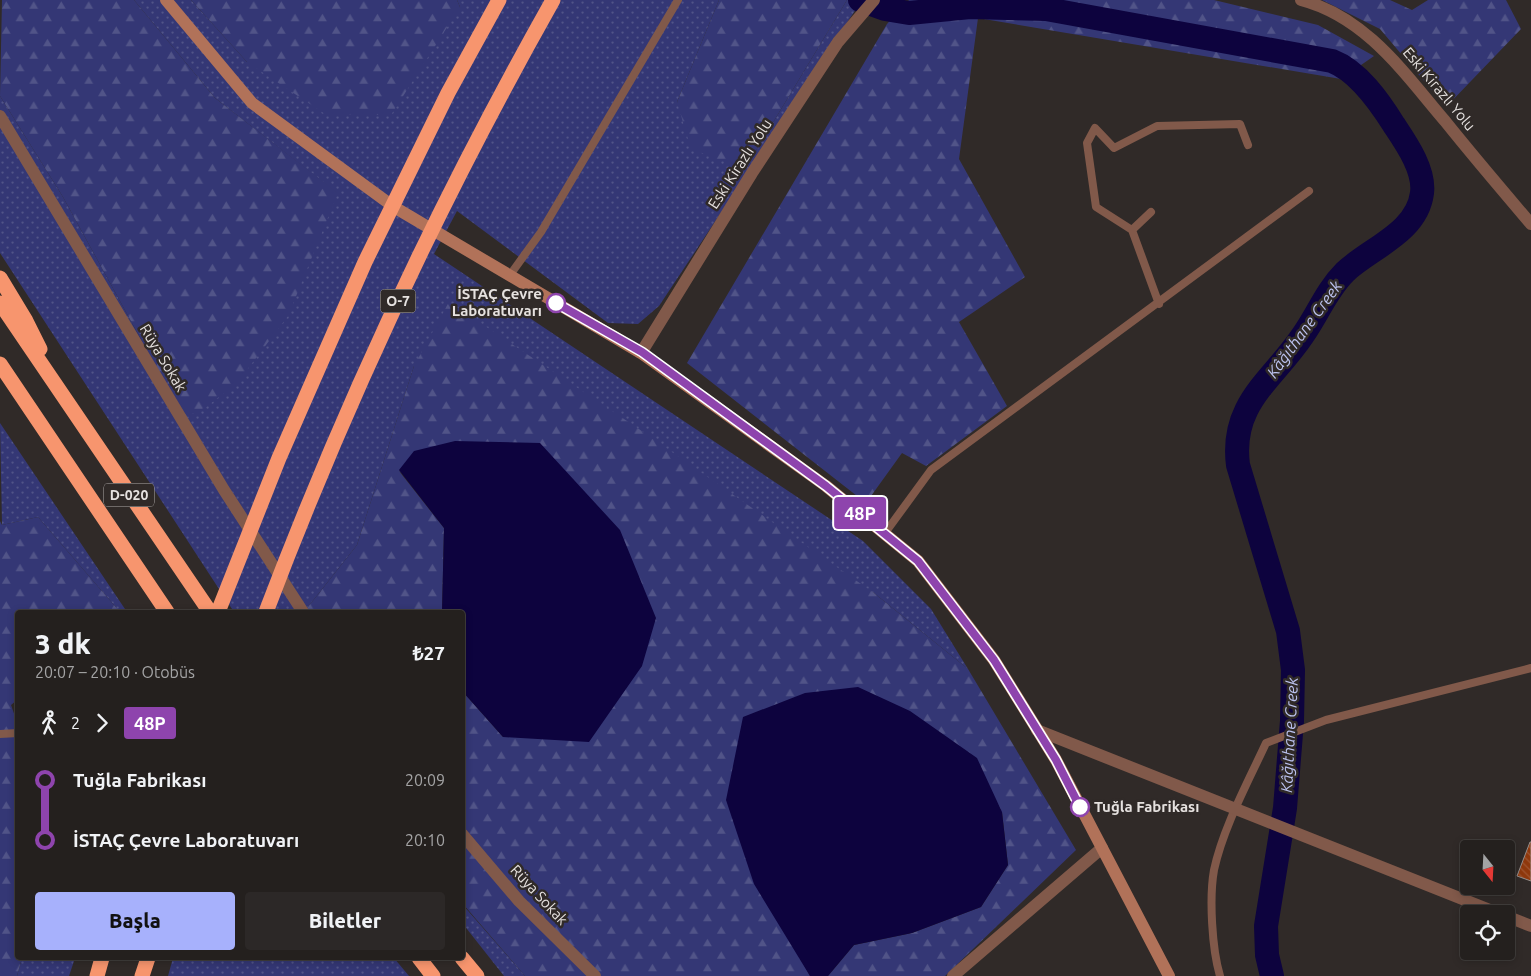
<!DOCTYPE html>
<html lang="tr">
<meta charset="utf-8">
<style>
body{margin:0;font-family:Ubuntu,sans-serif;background:#2c2827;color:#f1f3f6;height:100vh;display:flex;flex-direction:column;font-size:19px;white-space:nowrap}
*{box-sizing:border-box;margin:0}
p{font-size:16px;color:#a3a3a4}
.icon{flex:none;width:28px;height:28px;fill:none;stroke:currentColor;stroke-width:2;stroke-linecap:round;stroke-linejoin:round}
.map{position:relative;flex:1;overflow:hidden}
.side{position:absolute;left:15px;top:610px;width:450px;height:350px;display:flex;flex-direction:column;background:#24201e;border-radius:5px;box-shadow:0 2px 8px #0003,0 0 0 1px #413e3c}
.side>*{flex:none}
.badge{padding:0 10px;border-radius:4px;font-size:18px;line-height:32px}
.needle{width:32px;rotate:162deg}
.fabs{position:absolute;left:1460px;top:840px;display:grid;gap:10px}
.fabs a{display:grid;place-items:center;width:55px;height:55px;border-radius:5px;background:#24201e;box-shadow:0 2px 8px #0003,0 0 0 1px #413e3c;font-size:25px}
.map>.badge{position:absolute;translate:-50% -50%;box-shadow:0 0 0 2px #fff}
.legs{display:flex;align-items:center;gap:8px;height:55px;padding:0 20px;font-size:16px}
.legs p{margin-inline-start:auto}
.overview{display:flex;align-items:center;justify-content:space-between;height:85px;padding:0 20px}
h1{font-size:28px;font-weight:800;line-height:38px}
.cta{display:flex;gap:10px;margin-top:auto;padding:10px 20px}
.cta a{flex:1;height:58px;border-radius:5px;background:#a7b1fc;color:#111;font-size:20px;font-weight:800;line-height:58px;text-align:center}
.cta a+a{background:#2c2827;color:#f1f3f6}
ul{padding:0 20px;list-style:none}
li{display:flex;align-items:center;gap:18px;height:60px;font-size:19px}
li i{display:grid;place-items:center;width:8px;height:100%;margin:0 6px;background:currentColor}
li i::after{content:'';width:12px;height:12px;margin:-6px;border:4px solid;border-radius:50%;background:#24201e}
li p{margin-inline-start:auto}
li:first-child i{background:linear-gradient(#0000 50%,currentColor 0)}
li:last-child i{background:linear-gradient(currentColor 50%,#0000 0)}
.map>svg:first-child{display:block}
</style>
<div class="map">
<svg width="1531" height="976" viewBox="0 0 1531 976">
<defs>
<pattern id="grass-dots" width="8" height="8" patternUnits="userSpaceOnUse" patternTransform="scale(1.25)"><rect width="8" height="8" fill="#343775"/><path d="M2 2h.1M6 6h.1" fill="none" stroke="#515488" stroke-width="1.8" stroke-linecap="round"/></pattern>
<pattern id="forest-firs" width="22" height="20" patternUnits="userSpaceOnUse" patternTransform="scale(1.25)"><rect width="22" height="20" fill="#343775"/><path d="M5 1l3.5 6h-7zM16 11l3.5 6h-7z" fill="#515488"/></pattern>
<pattern id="building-back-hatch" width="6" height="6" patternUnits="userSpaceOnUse" patternTransform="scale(1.25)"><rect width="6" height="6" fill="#8f380c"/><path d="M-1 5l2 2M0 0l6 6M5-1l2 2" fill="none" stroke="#9f542f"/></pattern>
</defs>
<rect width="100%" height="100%" fill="#302a28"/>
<path fill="url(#grass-dots)" d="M134,0H191L247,62L460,7L457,0H719L677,102L745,169L847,0H862L659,306L638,324L608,323L457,211L434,254L863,541L931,609L968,669L874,593L414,366L357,545L304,612H234L0,253V96L63,197L184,418L337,193L215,98Z
M0,423L127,612H120L38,517L2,525Z
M462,904L525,976H504L463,924Z
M22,958H75L69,976H17Z
M173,958H394L409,976H168Z"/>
<path fill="url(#forest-firs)" d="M2,0H134L215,98L338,193L288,316L237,383L206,407L184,418L63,197L0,96Z
M191,0H457L460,7L391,115L325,114L247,62Z
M719,0H847L745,169L691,149L677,102Z
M909,0H1214L1318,25L1374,56L1341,79L978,18L959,159L1025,277L959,322L1007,406L926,466L902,453L866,503L687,363L887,24Z
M1322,0H1390L1412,10L1428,0H1506L1521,29L1446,107L1380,29Z
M449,302L636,427L874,593L968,669L1076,850L945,976H828L854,945L912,933L981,907L1008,865L1002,812L797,952L810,976H525L463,904V692L503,737L642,666L399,471L444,528L442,612H304L357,545L414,366Z
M38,517L120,612H18L17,700L11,705L18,725V958H22L17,976H0V521L2,525Z"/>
<path fill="#0d033e" d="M455,441L540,443L620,530L656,618L642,666L589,742L503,737L463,692L462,612H442L444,528L399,470L414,451Z
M858,687L910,711L977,758L1002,812L1008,865L981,907L912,933L854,945L828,976H810L754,884L726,800L743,717L805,693Z"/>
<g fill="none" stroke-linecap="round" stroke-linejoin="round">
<path stroke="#0d033e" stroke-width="24" d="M860,0L885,9L909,13L970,7L1046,9L1332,61C1358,71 1379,101 1394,125C1406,143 1425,170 1422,193C1417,233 1370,248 1345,272C1326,291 1318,314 1303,335C1273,380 1230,403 1238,465L1288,631L1293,670L1292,721L1285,808L1266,926L1267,955L1272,976"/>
</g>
<path fill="url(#building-back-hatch)" stroke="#958e8b" d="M1530,842H1531V881L1517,876Z"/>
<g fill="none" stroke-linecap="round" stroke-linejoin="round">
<path stroke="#81594a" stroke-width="8" d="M1132,230L1151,212
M510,275L541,232L678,0
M1159,304L1132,230L1096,207L1087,143L1095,128L1114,148L1157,126L1240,124L1248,145
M885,533L931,470L1309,191
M0,734L18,733
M1220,976C1212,949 1209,898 1214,870C1223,828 1248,782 1266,743L1326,720L1531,668"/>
<path stroke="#81594a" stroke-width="12" d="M1301,0C1366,17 1404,73 1445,121C1473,156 1502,190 1531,224
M0,116L224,490L303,612
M641,353L752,173L838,42L874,0
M1037,730L1500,914
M462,834L519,901L595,976
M1506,916L1531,926
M953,976L1102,848"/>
<path stroke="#b17259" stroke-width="12" d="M166,0L252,103L394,207L641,353L826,486L918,561L994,660L1056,760L1169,976"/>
<path stroke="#f7956e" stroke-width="15" d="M0,278L26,321L40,349
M0,303L210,612
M0,364L167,612
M218,612L279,458L365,262L448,93L499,0
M266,612C346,401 442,197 553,0
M419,958L433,976
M462,958L477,976
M97,976L102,958
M142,976L148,958"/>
</g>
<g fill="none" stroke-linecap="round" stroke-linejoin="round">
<defs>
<path id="line-1" d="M556,303L642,352L826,486L918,561L994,660L1056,760L1080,807"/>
</defs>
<use href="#line-1" stroke="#fff" stroke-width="11"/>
<use href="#line-1" stroke="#8e44ad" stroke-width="8"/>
</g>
<g fill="#fff" stroke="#8e44ad" stroke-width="2.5">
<circle cx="556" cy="303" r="9"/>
<circle cx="1080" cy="807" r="9"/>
</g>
<g text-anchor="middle" stroke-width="5" stroke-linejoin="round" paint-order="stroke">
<g fill="#302a28" stroke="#afaba9" stroke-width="1">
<rect x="380.5" y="289.5" width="35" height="23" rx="4"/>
<rect x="104" y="483.5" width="50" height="23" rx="4"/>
</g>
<g font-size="14" font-weight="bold" fill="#e6e2e0">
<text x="398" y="306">O-7</text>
<text x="129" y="500">D-020</text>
</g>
<g font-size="15" fill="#e6e2e0" stroke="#302a28">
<text transform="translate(1439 89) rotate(50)" y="5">Eski Kirazlı Yolu</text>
<text transform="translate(740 164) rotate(-57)" y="5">Eski Kirazlı Yolu</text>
<text transform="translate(163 358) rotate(59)" y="5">Rüya Sokak</text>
<text transform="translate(539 895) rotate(47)" y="5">Rüya Sokak</text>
</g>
<g font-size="15" font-weight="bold" fill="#e6e2e0" stroke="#302a28" text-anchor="end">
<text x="542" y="299">İSTAÇ Çevre<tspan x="542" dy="17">Laboratuvarı</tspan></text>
<text x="1094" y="812" text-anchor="start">Tuğla Fabrikası</text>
</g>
<g font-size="16" font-style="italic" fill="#bcc3f0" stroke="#302a28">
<text transform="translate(1304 329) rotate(-54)" y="6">Kâğıthane Creek</text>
<text transform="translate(1289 735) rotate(-87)" y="6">Kâğıthane Creek</text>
</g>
</g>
</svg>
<div class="fabs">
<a><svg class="needle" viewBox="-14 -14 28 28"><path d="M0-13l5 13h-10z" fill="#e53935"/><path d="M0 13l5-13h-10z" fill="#a3a3a4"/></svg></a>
<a><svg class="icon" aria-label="locate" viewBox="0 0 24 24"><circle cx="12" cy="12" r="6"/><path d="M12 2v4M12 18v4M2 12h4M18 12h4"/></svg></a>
</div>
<b class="badge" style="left:860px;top:513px;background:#8e44ad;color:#fff">48P</b>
<section class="side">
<div class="overview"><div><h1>3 dk</h1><p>20:07 – 20:10 · Otobüs</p></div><b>₺27</b></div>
<div class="legs"><svg class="icon" aria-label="walk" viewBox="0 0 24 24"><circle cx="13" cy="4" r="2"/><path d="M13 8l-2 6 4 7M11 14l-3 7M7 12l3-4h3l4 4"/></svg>2<svg class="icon" aria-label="forward" viewBox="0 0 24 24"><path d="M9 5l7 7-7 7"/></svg><b class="badge" style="background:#8e44ad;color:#fff">48P</b></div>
<ul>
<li><i style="color:#8e44ad"></i><b>Tuğla Fabrikası</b><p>20:09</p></li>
<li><i style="color:#8e44ad"></i><b>İSTAÇ Çevre Laboratuvarı</b><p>20:10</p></li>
</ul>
<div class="cta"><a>Başla</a><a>Biletler</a></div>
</section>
</div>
